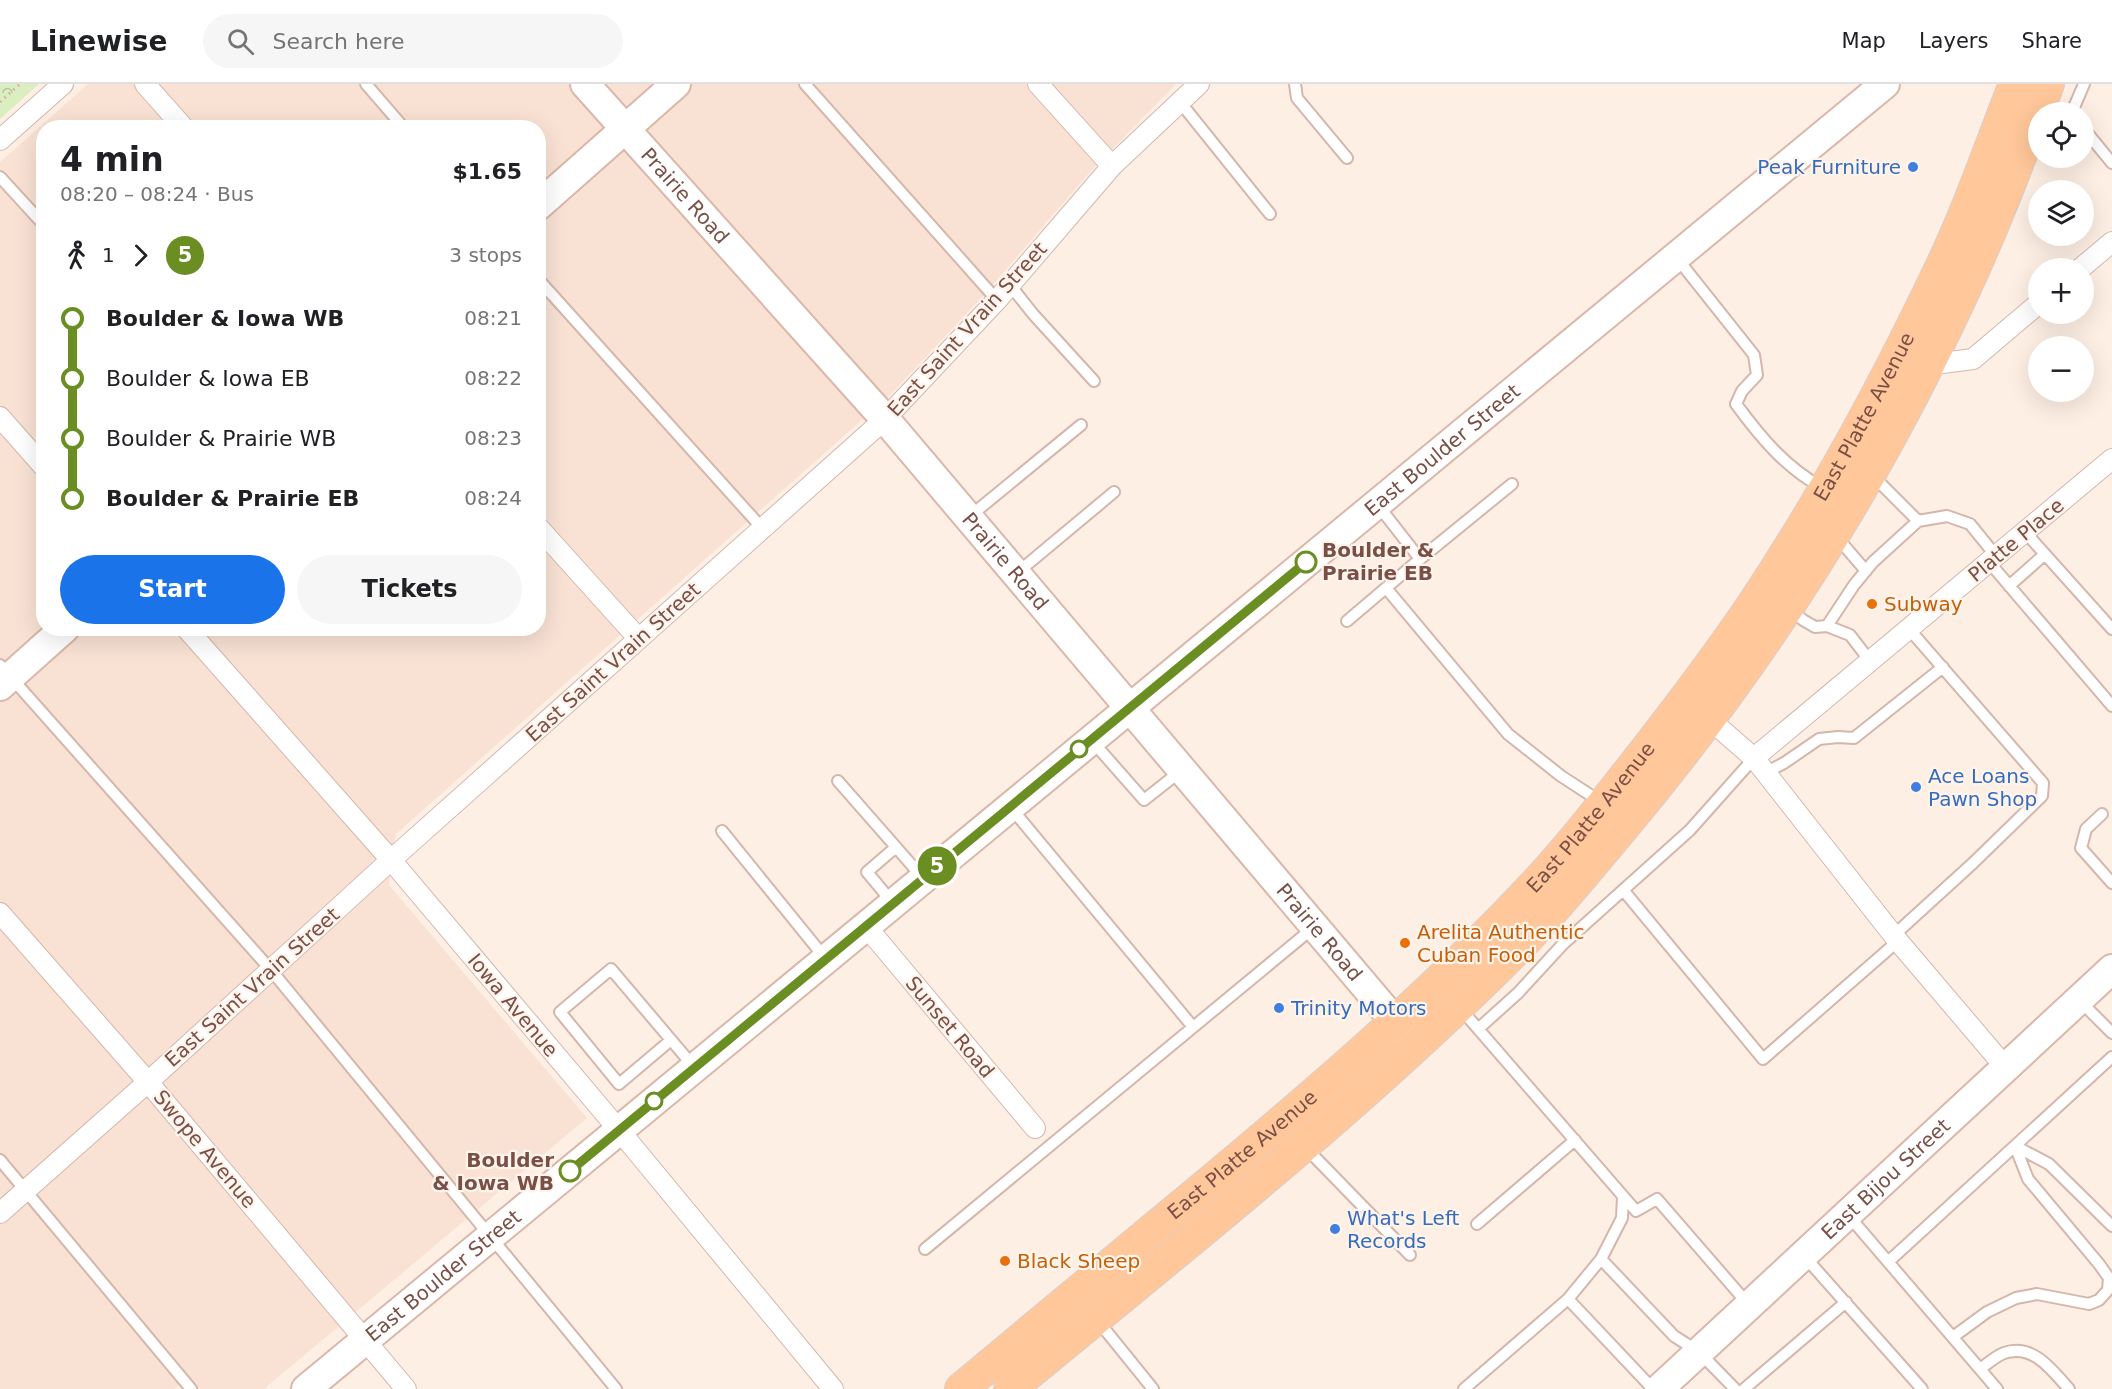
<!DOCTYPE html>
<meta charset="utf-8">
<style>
body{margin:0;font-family:"DejaVu Sans",sans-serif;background:#f6f6f6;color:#202124;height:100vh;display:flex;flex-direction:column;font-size:22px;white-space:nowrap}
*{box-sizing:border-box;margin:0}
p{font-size:20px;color:#757577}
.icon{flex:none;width:33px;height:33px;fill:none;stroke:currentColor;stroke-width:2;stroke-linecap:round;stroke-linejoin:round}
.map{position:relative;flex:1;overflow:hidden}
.details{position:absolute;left:36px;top:36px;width:510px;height:516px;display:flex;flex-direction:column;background:#fff;border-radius:24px;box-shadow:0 6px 24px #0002}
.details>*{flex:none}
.badge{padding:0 12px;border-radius:20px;font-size:21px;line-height:39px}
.buttons{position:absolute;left:2028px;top:18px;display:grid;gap:12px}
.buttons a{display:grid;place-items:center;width:66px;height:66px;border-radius:50%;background:#fff;box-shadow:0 6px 24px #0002;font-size:30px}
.map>.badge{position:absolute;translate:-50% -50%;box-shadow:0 0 0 3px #fff}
.legs{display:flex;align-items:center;gap:9px;height:66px;padding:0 24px;font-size:20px}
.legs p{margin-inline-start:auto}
.overview{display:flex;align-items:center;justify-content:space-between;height:102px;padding:0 24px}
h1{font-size:33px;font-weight:700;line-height:45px}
.cta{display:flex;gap:12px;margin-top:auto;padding:12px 24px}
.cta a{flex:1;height:69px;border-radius:36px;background:#1a73e8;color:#fff;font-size:24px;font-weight:700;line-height:69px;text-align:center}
.cta a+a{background:#f6f6f6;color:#202124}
ul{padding:0 24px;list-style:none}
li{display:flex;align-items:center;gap:21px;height:60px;font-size:22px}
li i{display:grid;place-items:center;width:9px;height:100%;margin:0 8px;background:currentColor}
li i::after{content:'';width:15px;height:15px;margin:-8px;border:4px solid;border-radius:50%;background:#fff}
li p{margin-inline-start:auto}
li:first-child i{background:linear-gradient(#0000 50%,currentColor 0)}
li:last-child i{background:linear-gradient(currentColor 50%,#0000 0)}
header{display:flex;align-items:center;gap:36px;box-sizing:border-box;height:84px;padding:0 30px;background:#fff;border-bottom:2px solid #e0e0e0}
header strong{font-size:28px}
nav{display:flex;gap:33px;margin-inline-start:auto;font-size:21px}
.search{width:420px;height:54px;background:#f6f6f6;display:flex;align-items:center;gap:15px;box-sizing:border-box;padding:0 21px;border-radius:33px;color:#757577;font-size:22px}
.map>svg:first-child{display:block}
</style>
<header>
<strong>Linewise</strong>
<div class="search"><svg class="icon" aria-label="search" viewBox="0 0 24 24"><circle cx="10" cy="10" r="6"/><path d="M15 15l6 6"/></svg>Search here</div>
<nav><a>Map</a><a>Layers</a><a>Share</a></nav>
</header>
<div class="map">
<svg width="2112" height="1305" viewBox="0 0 2112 1305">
<defs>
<pattern id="park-crowns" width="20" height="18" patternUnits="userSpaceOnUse" patternTransform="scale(1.5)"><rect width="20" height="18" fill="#dbeec0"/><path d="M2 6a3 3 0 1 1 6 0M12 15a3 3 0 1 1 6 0" fill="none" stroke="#b7c39e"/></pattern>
</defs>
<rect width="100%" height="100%" fill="#feefe4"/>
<path fill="#f9e2d4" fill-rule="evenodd" d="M88,0H1176L1090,88L983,212L890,311L396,750L389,801L587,1034L264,1305H186L181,1299L174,1305H0V78ZM44,44H538V544H44Z"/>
<path fill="url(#park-crowns)" d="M0,0H39L0,35Z"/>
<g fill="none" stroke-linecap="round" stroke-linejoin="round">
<defs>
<path id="lane" d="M366,0L404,44
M805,0L997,216
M1295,0L1297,14L1347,74
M1180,18L1270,130
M2072,28L2084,0
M2084,45L2112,79
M0,93L44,141
M1676,173L1754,271L1757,291L1742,307L1736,320C1761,354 1786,384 1823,404
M538,195L762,444
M1010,201L1033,230L1094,297
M1871,390L1918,437L1947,432L1970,440L1996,472
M969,433L1081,341
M2025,448L2112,545
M1835,451L1866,487
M1420,475L1512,400
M1989,478L2112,622
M1017,489L1114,408
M2009,502L2045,470
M1386,504L1508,650L1561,692L1601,718
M1789,524L1803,536L1815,543L1827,542L1850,551L1870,577
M1347,537L1420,475L1377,420
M1827,542L1854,501L1873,478L1918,437
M0,581L271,886L616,1305
M1093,658L1144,716L1182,686
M1765,689L1784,679L1819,655L1838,653L1854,654L1943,583
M838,697L923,794
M1012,725L1193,943
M2102,730L2086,745L2081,764L2112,799
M722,747L825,874
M1624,807L1763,975L1898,857
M892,818L867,788L896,763
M1893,852L1972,780L2042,712L2043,699L1909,545
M2080,917L2112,949
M1460,924L1623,1112L1622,1134L1601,1175L1674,1252L1699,1268L1735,1305
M1478,945L1518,909L1563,860L1690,746L1754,674
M671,956L619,1000L560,928L611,885L694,983
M2015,1062L2049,1080L2112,1142
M1306,1064L1410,1171
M0,1076L191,1305
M1623,1112L1636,1127L1657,1115L1748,1220
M1848,1131L1997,1305
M1477,1140L1575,1056
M925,1165L1313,844
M1805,1173L1922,1305
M1888,1178L2112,973
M1568,1215L1653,1305
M1098,1237L1153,1305
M1953,1253L1987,1228L2016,1214L2037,1210L2089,1220L2099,1216L2108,1206L2109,1194L2099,1180L2028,1095L2015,1062
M1980,1285C1987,1280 1996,1272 2004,1269C2033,1259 2052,1286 2069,1305
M1464,1305L1568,1215L1601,1175
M1744,1305L1846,1218"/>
<path id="street" d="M145,0L184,44
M1038,0L1112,82
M0,56L63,0
M2081,184L2112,158
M1927,281L1973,275L2038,220
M0,333L44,383
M538,443L638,554
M186,544L391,776L619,1046L833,1305
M1701,628L1754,674L1898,857L2006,984
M1754,674L2112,375
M0,829L148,998L406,1305
M865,841L1035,1044
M0,1129L148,998L391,776L885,335L997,216L1112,82L1199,0"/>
<g id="secondary">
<path id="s1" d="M585,0L885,335L1409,954"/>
<path d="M538,122L676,0"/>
<path d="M0,602L65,544"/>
<path id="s2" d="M306,1305L1885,0"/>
<path id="s3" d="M1659,1305L2112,885"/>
</g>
<g id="primary">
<path id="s4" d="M961,1305C1038,1241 1114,1177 1191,1114C1312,1013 1431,912 1539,796C1576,756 1609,713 1642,671C1681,621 1719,571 1754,519C1820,420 1882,306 1934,198C1966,134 1989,66 2015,0"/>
<path d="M1010,1305C1183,1162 1360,1023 1518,864C1555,826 1589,784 1624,742C1766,573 1885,383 1975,182C2002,122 2025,61 2048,0"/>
</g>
</defs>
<use href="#lane" stroke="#d4b6ab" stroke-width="14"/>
<use href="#street" stroke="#d4b6ab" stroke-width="22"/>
<use href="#secondary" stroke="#dab7aa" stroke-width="32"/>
<use href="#primary" stroke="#dacecb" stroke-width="34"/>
<path stroke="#dca89b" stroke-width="3" stroke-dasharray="1.5 4.5" stroke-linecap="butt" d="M0,18L20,0"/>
<use href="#lane" stroke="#fff" stroke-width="10"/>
<use href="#street" stroke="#fff" stroke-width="20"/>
<use href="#secondary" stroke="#fff" stroke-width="28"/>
<use href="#primary" stroke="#ffc79a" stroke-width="32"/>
</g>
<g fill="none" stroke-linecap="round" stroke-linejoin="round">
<defs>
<path id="line-1" d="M570,1087L1306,478"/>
</defs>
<use href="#line-1" stroke="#fff" stroke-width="14"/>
<use href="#line-1" stroke="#6b8e23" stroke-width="9"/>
</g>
<g fill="#3f7fe0" stroke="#fff4ec" stroke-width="2">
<circle cx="1913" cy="83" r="6"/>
<circle cx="1916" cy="703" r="6"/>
<circle cx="1279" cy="924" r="6"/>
<circle cx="1335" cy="1145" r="6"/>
</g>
<g fill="#fff" stroke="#6b8e23" stroke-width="3">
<circle cx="1306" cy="478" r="10"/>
<circle cx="1079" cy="665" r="8"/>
<circle cx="654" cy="1017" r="8"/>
<circle cx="570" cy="1087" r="10"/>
</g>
<g fill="#e8710a" stroke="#fff4ec" stroke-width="2">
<circle cx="1872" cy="520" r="6"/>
<circle cx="1405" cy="859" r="6"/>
<circle cx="1005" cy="1177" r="6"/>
</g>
<g text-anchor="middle" stroke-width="4.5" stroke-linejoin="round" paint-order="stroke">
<g font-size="20" fill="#366cbe" stroke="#fff4ec" text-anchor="start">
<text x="1901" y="90" text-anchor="end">Peak Furniture</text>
<text x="1928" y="699">Ace Loans<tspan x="1928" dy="23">Pawn Shop</tspan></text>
<text x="1291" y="931">Trinity Motors</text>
<text x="1347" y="1141">What's Left<tspan x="1347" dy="23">Records</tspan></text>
</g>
<g font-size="20" fill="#7a4f46" stroke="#fff4ec">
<text dy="7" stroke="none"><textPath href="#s1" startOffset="150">Prairie Road</textPath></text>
<text transform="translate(967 245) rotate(-48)" y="7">East Saint Vrain Street</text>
<text dy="7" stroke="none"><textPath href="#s4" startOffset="1338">East Platte Avenue</textPath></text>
<text dy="7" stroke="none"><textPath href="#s2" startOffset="1474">East Boulder Street</textPath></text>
<text transform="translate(2016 456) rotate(-40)" y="7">Platte Place</text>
<text dy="7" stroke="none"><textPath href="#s1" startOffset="636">Prairie Road</textPath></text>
<text transform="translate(613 578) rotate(-42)" y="7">East Saint Vrain Street</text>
<text dy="7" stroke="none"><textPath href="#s4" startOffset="852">East Platte Avenue</textPath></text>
<text dy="7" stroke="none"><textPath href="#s1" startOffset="1122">Prairie Road</textPath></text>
<text transform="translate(252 903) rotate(-42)" y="7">East Saint Vrain Street</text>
<text transform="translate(513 921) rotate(50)" y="7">Iowa Avenue</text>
<text transform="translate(950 943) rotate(50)" y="7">Sunset Road</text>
<text transform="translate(205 1065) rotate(50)" y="7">Swope Avenue</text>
<text dy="7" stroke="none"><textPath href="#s4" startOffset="366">East Platte Avenue</textPath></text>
<text dy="7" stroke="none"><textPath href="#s3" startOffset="309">East Bijou Street</textPath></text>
<text dy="7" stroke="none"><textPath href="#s2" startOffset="178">East Boulder Street</textPath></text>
</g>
<g font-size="20" font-weight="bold" fill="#7a4f46" stroke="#fff4ec" text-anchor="start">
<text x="1322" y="473">Boulder &amp;<tspan x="1322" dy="23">Prairie EB</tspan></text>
<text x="554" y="1083" text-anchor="end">Boulder<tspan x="554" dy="23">&amp; Iowa WB</tspan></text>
</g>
<g font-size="20" fill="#c56008" stroke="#fff4ec" text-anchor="start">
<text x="1884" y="527">Subway</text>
<text x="1417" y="855">Arelita Authentic<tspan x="1417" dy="23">Cuban Food</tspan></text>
<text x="1017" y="1184">Black Sheep</text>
</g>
</g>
</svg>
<div class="buttons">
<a><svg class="icon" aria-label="locate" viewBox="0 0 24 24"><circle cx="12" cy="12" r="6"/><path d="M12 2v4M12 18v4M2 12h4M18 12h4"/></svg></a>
<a><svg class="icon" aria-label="layers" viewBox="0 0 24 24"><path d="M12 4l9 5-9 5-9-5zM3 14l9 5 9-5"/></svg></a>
<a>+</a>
<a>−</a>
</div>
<b class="badge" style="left:937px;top:782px;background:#6b8e23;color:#fff">5</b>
<section class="details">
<div class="overview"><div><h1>4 min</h1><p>08:20 – 08:24 · Bus</p></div><b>$1.65</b></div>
<div class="legs"><svg class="icon" aria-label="walk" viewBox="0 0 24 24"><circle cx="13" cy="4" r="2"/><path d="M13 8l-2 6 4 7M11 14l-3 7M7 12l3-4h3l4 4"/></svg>1<svg class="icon" aria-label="forward" viewBox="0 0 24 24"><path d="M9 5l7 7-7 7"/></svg><b class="badge" style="background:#6b8e23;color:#fff">5</b><p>3 stops</p></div>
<ul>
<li><i style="color:#6b8e23"></i><b>Boulder &amp; Iowa WB</b><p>08:21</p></li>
<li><i style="color:#6b8e23"></i><span>Boulder &amp; Iowa EB</span><p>08:22</p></li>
<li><i style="color:#6b8e23"></i><span>Boulder &amp; Prairie WB</span><p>08:23</p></li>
<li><i style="color:#6b8e23"></i><b>Boulder &amp; Prairie EB</b><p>08:24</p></li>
</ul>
<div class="cta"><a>Start</a><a>Tickets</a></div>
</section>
</div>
